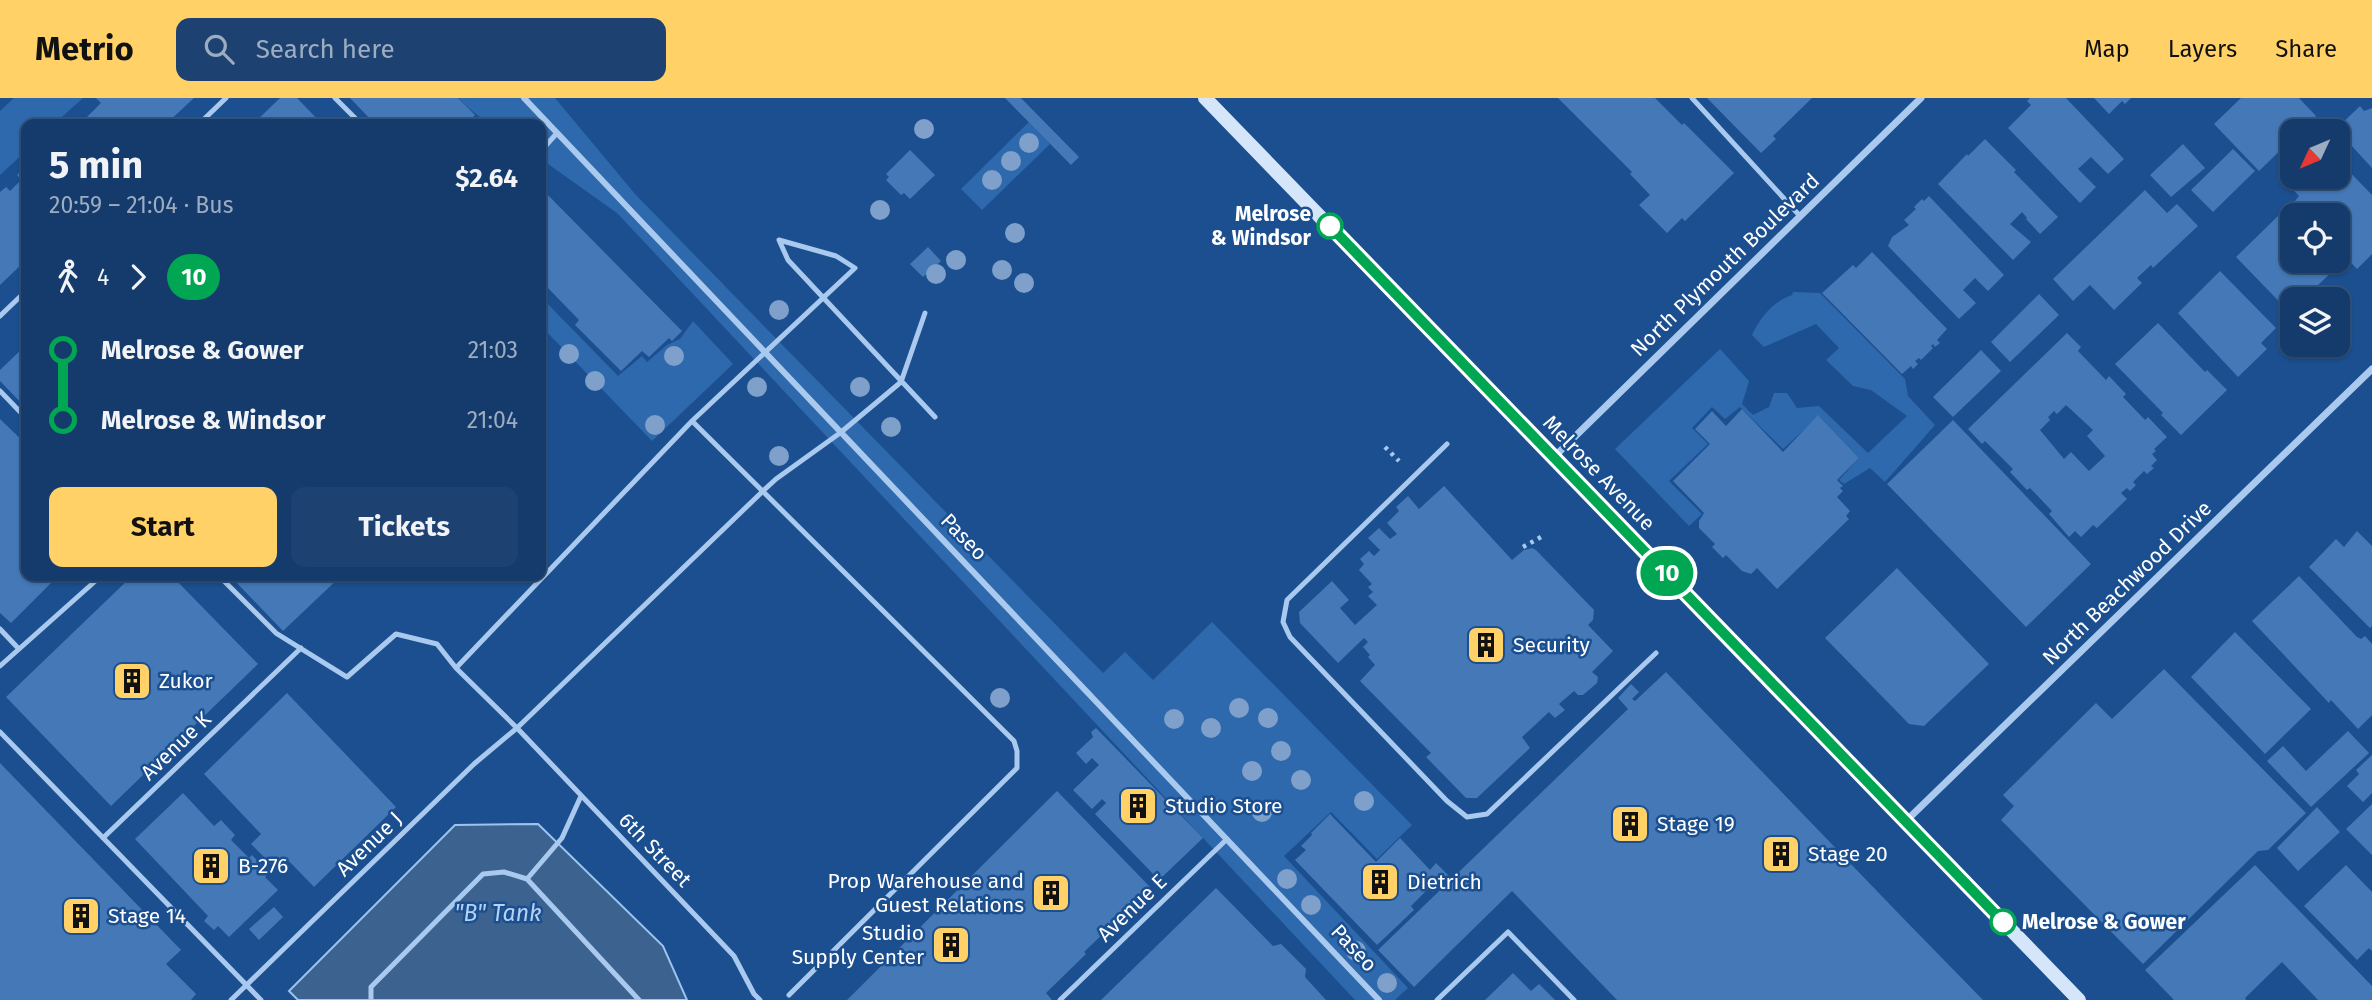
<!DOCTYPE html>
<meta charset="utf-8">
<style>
body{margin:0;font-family:"Fira Sans",sans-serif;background:#1d4271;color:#f1f3f6;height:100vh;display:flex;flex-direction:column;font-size:26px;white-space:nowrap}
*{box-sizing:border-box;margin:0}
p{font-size:23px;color:#9dadc1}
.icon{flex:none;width:38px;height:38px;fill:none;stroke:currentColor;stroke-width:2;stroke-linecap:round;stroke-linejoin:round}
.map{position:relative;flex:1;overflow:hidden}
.drawer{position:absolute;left:21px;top:21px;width:525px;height:462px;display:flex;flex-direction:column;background:#143b6b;border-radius:14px;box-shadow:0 2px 5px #0004,0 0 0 2px #33557e}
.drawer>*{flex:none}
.badge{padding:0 14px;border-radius:23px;font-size:24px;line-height:46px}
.needle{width:46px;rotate:226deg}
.tools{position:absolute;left:2280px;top:21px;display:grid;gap:14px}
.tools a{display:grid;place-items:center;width:70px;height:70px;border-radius:14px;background:#143b6b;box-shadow:0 2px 5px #0004,0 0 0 2px #33557e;font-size:35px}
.map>.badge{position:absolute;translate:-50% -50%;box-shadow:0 0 0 4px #fff}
.legs{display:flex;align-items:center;gap:10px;height:77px;padding:0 28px;font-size:23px}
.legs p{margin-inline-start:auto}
.overview{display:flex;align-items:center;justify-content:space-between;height:119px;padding:0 28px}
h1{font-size:38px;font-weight:700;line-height:52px}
.action{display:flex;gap:14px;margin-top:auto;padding:14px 28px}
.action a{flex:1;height:80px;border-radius:14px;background:#ffd166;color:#111;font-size:28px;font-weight:700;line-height:80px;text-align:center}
.action a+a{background:#1d4271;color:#f1f3f6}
ul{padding:0 28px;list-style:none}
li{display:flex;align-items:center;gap:24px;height:70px;font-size:26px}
li i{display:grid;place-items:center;width:10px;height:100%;margin:0 9px;background:currentColor}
li i::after{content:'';width:18px;height:18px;margin:-9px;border:5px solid;border-radius:50%;background:#143b6b}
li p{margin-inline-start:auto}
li:first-child i{background:linear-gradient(#0000 50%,currentColor 0)}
li:last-child i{background:linear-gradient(currentColor 50%,#0000 0)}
header{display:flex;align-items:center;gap:42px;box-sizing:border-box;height:98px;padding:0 35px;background:#ffd166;color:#111}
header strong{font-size:33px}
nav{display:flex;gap:38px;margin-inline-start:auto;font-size:24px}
.search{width:490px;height:63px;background:#1d4271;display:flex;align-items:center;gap:18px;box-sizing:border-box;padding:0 24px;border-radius:14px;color:#9dadc1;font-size:26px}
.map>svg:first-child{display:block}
</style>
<header>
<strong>Metrio</strong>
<div class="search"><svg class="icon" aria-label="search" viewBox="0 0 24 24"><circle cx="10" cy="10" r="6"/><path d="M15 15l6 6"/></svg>Search here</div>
<nav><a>Map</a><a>Layers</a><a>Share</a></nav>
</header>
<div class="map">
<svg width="2372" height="902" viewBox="0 0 2372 902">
<rect width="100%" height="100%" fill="#1b4f8f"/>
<path fill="#2e69ad" d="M14,0H83L54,26H26V53L0,77V13Z
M459,0H555L635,96L1103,575L1125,554L1153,582L1212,524L1412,727L1377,761L1331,714L1284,758L1408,890L1395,902H1355L617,115L541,61V26C501,26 488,32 459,0Z
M1029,24L1050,46L982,112L961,91Z
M1793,194L1820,195L1905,281L1908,298L1935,327L1885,384L1870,370L1844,386L1839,382L1859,360L1819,318L1783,351L1740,309L1725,321L1712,309L1692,330L1708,346L1669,383L1702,416L1689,428L1615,351L1720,251L1749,283L1742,306L1753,317L1769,309L1774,295H1787L1797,310L1819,308L1868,355L1907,318L1871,292L1853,288L1826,262L1839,250L1816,226L1764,249L1752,237C1761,219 1772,204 1792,197Z
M541,199L618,278L642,258L647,264L667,247L680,241L693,223L733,266L652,343L541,228Z"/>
<path fill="#3c6290" stroke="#9cc4f0" stroke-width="2" d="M538,726L663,848L687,902H298L289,893L455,727Z"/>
<path fill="#4478b7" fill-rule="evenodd" d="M96,0H194L166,26H80L101,5Z
M280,0H297L322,26H253Z
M350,0H458L475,17L468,24L470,26H375Z
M1005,0H1021L1079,59L1071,67Z
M1558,0H1655L1682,27L1684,25L1734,75L1685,123L1682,120L1667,135L1639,107L1650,97L1630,76L1632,74Z
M1707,0H1812L1773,38L1776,41L1761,55Z
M2030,0H2066L2124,61L2108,76L2091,59L2078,71L2096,89L2080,105L2008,30L2031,7L2027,3Z
M2094,0H2131L2125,6L2122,3L2109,16Z
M2241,0H2299L2316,18L2301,33H2292V41L2259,73L2214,26Z
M2360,8L2364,13L2372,10V70L2338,33H2334Z
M1985,41L2016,72L2014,74L2058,119L2040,136L2026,121L2027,120L2022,114L2010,126L2031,144L2013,162L1938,86L1967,56L1968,58Z
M2183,46L2205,70L2171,99L2150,77Z
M2233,51L2255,73L2213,114L2191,92Z
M910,52L935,77L910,101L904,95L901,97L886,82L889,79L886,76Z
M2338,62L2372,97V156L2357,171L2338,151V117H2308L2295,103L2299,98L2279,77L2286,70L2292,69V79H2338Z
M26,67V158L20,164L22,166L0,187V94L6,89L10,93L21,82L17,77Z
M541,90L682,233L672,243L669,240L649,259L642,253L621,273L575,227L579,222L546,188L541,193Z
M2145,92L2167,115L2177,106L2198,128L2153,170L2151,167L2137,180L2142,185L2114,212L2090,187L2073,203L2053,181Z
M1929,98L2004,177L1988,193L1975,180L1963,192L1976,205L1959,221L1888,148L1892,139L1909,127L1904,122L1916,111L1914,109L1922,101L1924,103Z
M2279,117L2292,131V163H2323L2333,173L2317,188L2324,196L2320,201H2292V217L2236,159Z
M928,149L941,163L923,179L910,166Z
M1872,154L1947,231L1937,242L1940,245L1935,249L1933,246L1931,248L1933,250L1921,262L1919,260L1915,263L1918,266L1913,271L1911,268L1902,276L1822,195L1853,167L1856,170Z
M2220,173L2276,230L2261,245L2267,251L2238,279L2178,215Z
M2039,196L2059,217L2010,264L1991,244Z
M2158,225L2205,274L2207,272L2227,292L2181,337L2161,317L2163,315L2115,266Z
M2067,235L2081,249L2078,253L2106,282L2109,278L2126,296L2123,299L2145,322L2148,319L2167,339L2154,351L2156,353L2152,356L2157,362L2151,368L2154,370L2147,376L2144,373L2133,384L2136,387L2130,393L2127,390L2121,395L2127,401L2097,430L2093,427L2081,439L2075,433L2069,439L2049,416L2052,413L2030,390L2027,392L2010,374L2013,371L1985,343L1982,346L1968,331ZM2066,307L2093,332L2087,338L2105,358L2089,373L2071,354L2064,361L2040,332L2050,322L2048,319L2054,313L2057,316Z
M26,247V310L0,283V272Z
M1981,252L2001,273L1953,319L1933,299Z
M1742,311L1783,354L1818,317L1859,360L1837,382L1843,388L1840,390L1843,393L1837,399L1850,413L1846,418L1849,421L1777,491L1757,470L1751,476L1742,473L1726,457L1723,460L1712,449L1715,446L1699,430V423L1704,415L1673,383L1710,346L1695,331L1712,313L1726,328Z
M0,321L26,346V478H58L11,525L0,515Z
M1953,322L2091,466L2026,529L1887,386Z
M1444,388L1512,462L1524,452L1532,450L1536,452L1594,512L1593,522L1588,527L1613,553L1592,574L1598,579L1597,585L1583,597H1578L1574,593L1559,606L1565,612L1555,620L1549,614L1522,639L1530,650L1477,700H1466L1426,659L1431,655L1360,583L1375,567L1368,559L1370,557L1363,549L1368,544L1364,540L1338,565L1300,525L1299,514L1332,483L1349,502L1340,510L1355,527L1377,507L1368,498L1373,494L1368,489L1372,486L1359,472L1364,466L1360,461L1369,453L1374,458L1380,452L1368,440L1379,430L1390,441L1397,436L1387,425L1399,413L1396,409L1408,398L1419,411Z
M2357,433L2372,448V528L2370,530L2309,469L2336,441L2344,449Z
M1897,470L1989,566L1924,628L1909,626L1825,540Z
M132,478H172L258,566L111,708L6,599Z
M241,478H341L283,533L235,483Z
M2299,478L2357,539L2361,541L2365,538L2372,546V617L2358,631L2331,602L2329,605L2252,523Z
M2235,534L2311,611L2265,656L2191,579Z
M2164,571L2306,715L2268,752L2258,753L2143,866L2001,722L2014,708L2003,697L2096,605L2112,621Z
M1666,574L1901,818L1983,902H1617L1512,793L1414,889L1378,852L1628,611L1618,600L1631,586L1639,594L1632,601L1635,603Z
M287,595L396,709L314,789L285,759L274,769L251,746L261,736L204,676Z
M1096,630L1203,740L1159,782L1095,716L1106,705L1102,701L1092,711L1073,692L1099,667L1092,660L1086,666L1076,655L1093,639L1091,634Z
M2348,633L2369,655L2311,709L2267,663L2283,648L2306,673Z
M2372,657V695L2363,704L2347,688L2359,676L2356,672Z
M0,665L181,852L166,866L196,896L191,902H0Z
M1057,693L1151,790L1084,854L1086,856L1046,895L1052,902H847Z
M183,695L214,728L221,722L235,737L231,742L249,760L252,757L269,775L265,779L278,792L229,839L218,828L214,832L204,823L208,818L135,741Z
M2372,706V757L2346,731Z
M2317,709L2340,734L2298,773L2277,750Z
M1330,716L1376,764L1400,740L1430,772L1436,765L1449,778L1433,794L1429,790L1411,808L1414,812L1377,847L1295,762L1306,752L1301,748L1312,737L1311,735Z
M2255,767L2372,888V902H2318L2282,864L2245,900L2246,902H2174L2145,872Z
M2346,767L2372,794V853L2369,850L2357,862L2304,808Z
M1216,790L1273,848L1281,846L1306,871L1305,879L1326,902H1101Z
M274,809L283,819L259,842L249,831Z
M1513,875L1531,893L1539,886L1555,902H1485Z"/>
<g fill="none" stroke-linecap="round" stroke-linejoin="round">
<path stroke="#a9c9ee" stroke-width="4.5" stroke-dasharray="3.5 5" stroke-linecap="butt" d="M1385,349L1399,363
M1523,449L1541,439"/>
<path stroke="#a9c9ee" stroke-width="5" d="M335,0L361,26
M1692,0L1800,118
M199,26L226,0
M541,53L557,35
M779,142L788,162L935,319
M0,218L26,193
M0,293L26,320
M692,323L1014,643L1017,653V670L789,897
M1447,346L1287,502L1283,524L1290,539L1447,703L1467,719L1487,716L1656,555
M219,478L276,535L347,579L396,536L437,546L456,570L517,630L734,858L754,896L760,902
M0,531L18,550
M0,568L101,478
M456,570L692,323L855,170L836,158L779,142
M0,634L261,902
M103,740L301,550
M527,781L562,740L581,698
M231,902L474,666L517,630L763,393L776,381L840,335L901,284L925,215
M371,902V889L483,776L504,774L527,781L639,902
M1060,902L1227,741
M1437,902L1508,834L1574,902"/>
<path stroke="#a9c9ee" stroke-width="6" d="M524,0L1379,902"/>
<path stroke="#a9c9ee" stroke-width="7" d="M1554,359L1921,0
M1906,723L2372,271"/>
<path stroke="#d6e6fa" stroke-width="14" d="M1205,0L2079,902"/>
</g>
<g fill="#7ea0ca">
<circle cx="924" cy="31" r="10"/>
<circle cx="1029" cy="45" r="10"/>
<circle cx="1011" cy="63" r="10"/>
<circle cx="992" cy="82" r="10"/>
<circle cx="880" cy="112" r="10"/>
<circle cx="1015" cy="135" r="10"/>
<circle cx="956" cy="162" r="10"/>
<circle cx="1002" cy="172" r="10"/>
<circle cx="936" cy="176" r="10"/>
<circle cx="1024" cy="185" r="10"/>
<circle cx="779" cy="212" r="10"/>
<circle cx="569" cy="256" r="10"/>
<circle cx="674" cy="258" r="10"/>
<circle cx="595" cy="283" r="10"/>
<circle cx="757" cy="289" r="10"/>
<circle cx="860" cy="289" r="10"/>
<circle cx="655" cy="327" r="10"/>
<circle cx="891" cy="329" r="10"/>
<circle cx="779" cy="358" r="10"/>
<circle cx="1000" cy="600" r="10"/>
<circle cx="1239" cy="610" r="10"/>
<circle cx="1268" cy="620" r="10"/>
<circle cx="1174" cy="621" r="10"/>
<circle cx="1211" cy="630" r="10"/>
<circle cx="1281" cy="653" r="10"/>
<circle cx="1252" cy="673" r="10"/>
<circle cx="1301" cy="682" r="10"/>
<circle cx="1364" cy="703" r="10"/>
<circle cx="1262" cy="714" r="10"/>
<circle cx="1287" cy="781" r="10"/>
<circle cx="1311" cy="807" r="10"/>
<circle cx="1356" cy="853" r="10"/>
<circle cx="1387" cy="885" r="10"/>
</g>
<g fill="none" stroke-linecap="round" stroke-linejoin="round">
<defs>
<path id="line-1" d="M1330,128L2003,824"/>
</defs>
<use href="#line-1" stroke="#fff" stroke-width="16"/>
<use href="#line-1" stroke="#00a651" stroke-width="10"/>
</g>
<defs>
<symbol id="building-square" viewBox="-11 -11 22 22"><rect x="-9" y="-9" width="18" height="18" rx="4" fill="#ffd166" stroke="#1b4f8f"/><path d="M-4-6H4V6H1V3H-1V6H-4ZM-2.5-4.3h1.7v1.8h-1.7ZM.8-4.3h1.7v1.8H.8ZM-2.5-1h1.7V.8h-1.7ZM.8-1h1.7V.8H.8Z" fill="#111"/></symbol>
</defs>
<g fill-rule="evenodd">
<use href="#building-square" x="1464" y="525" width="44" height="44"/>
<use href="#building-square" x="110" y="561" width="44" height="44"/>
<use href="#building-square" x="1116" y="686" width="44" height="44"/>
<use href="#building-square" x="1608" y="704" width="44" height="44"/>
<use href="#building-square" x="1759" y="734" width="44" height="44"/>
<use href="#building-square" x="189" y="746" width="44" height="44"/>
<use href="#building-square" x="1358" y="762" width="44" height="44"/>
<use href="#building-square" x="1029" y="773" width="44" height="44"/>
<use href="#building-square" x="59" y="796" width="44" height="44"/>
<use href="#building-square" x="929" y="825" width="44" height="44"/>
</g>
<g fill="#fff" stroke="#00a651" stroke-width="3.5">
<circle cx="1330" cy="128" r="12"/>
<circle cx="2003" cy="824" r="12"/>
</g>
<g text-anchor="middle" stroke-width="5" stroke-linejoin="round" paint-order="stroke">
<g font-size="21" font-weight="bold" fill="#fff" stroke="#1b4f8f" text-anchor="end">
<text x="1311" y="123">Melrose<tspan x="1311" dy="24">&amp; Windsor</tspan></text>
<text x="2022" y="831" text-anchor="start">Melrose &amp; Gower</text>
</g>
<g font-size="21" fill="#fff" stroke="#1b4f8f">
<text transform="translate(1725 167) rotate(-44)" y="7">North Plymouth Boulevard</text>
<text transform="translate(1599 375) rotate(46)" y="7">Melrose Avenue</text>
<text transform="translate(964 439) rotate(46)" y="7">Paseo</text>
<text transform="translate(2127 485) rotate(-44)" y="7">North Beachwood Drive</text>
<text transform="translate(176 648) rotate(-44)" y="7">Avenue K</text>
<text transform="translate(369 746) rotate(-44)" y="7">Avenue J</text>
<text transform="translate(655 752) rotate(46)" y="7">6th Street</text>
<text transform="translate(1132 810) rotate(-44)" y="7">Avenue E</text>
<text transform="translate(1354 850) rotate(47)" y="7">Paseo</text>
</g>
<g font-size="21" fill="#fff" stroke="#1b4f8f" text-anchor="start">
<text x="1513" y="554">Security</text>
<text x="159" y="590">Zukor</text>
<text x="1165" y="715">Studio Store</text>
<text x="1657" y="733">Stage 19</text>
<text x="1808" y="763">Stage 20</text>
<text x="238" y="775">B-276</text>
<text x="1024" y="790" text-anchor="end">Prop Warehouse and<tspan x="1024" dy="24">Guest Relations</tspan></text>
<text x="1407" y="791">Dietrich</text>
<text x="108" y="825">Stage 14</text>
<text x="924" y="842" text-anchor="end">Studio<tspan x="924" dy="24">Supply Center</tspan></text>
</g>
<g font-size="23" font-style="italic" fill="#b5d3f5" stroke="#1b4f8f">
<text x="498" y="823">"B" Tank</text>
</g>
</g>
</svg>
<div class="tools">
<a><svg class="needle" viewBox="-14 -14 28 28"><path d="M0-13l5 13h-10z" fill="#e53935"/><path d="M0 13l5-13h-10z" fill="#9dadc1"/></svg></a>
<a><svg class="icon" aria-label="locate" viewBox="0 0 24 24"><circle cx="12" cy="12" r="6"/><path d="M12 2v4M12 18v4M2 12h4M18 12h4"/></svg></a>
<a><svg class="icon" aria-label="layers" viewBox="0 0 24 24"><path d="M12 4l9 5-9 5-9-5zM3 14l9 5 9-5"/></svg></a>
</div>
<b class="badge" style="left:1667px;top:475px;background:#00a651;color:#fff">10</b>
<section class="drawer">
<div class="overview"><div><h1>5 min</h1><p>20:59 – 21:04 · Bus</p></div><b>$2.64</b></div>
<div class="legs"><svg class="icon" aria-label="walk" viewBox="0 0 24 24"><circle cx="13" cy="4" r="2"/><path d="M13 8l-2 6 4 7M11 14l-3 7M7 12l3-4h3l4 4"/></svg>4<svg class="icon" aria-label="forward" viewBox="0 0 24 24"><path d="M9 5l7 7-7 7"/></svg><b class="badge" style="background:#00a651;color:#fff">10</b></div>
<ul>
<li><i style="color:#00a651"></i><b>Melrose &amp; Gower</b><p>21:03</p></li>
<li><i style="color:#00a651"></i><b>Melrose &amp; Windsor</b><p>21:04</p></li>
</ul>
<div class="action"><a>Start</a><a>Tickets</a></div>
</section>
</div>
